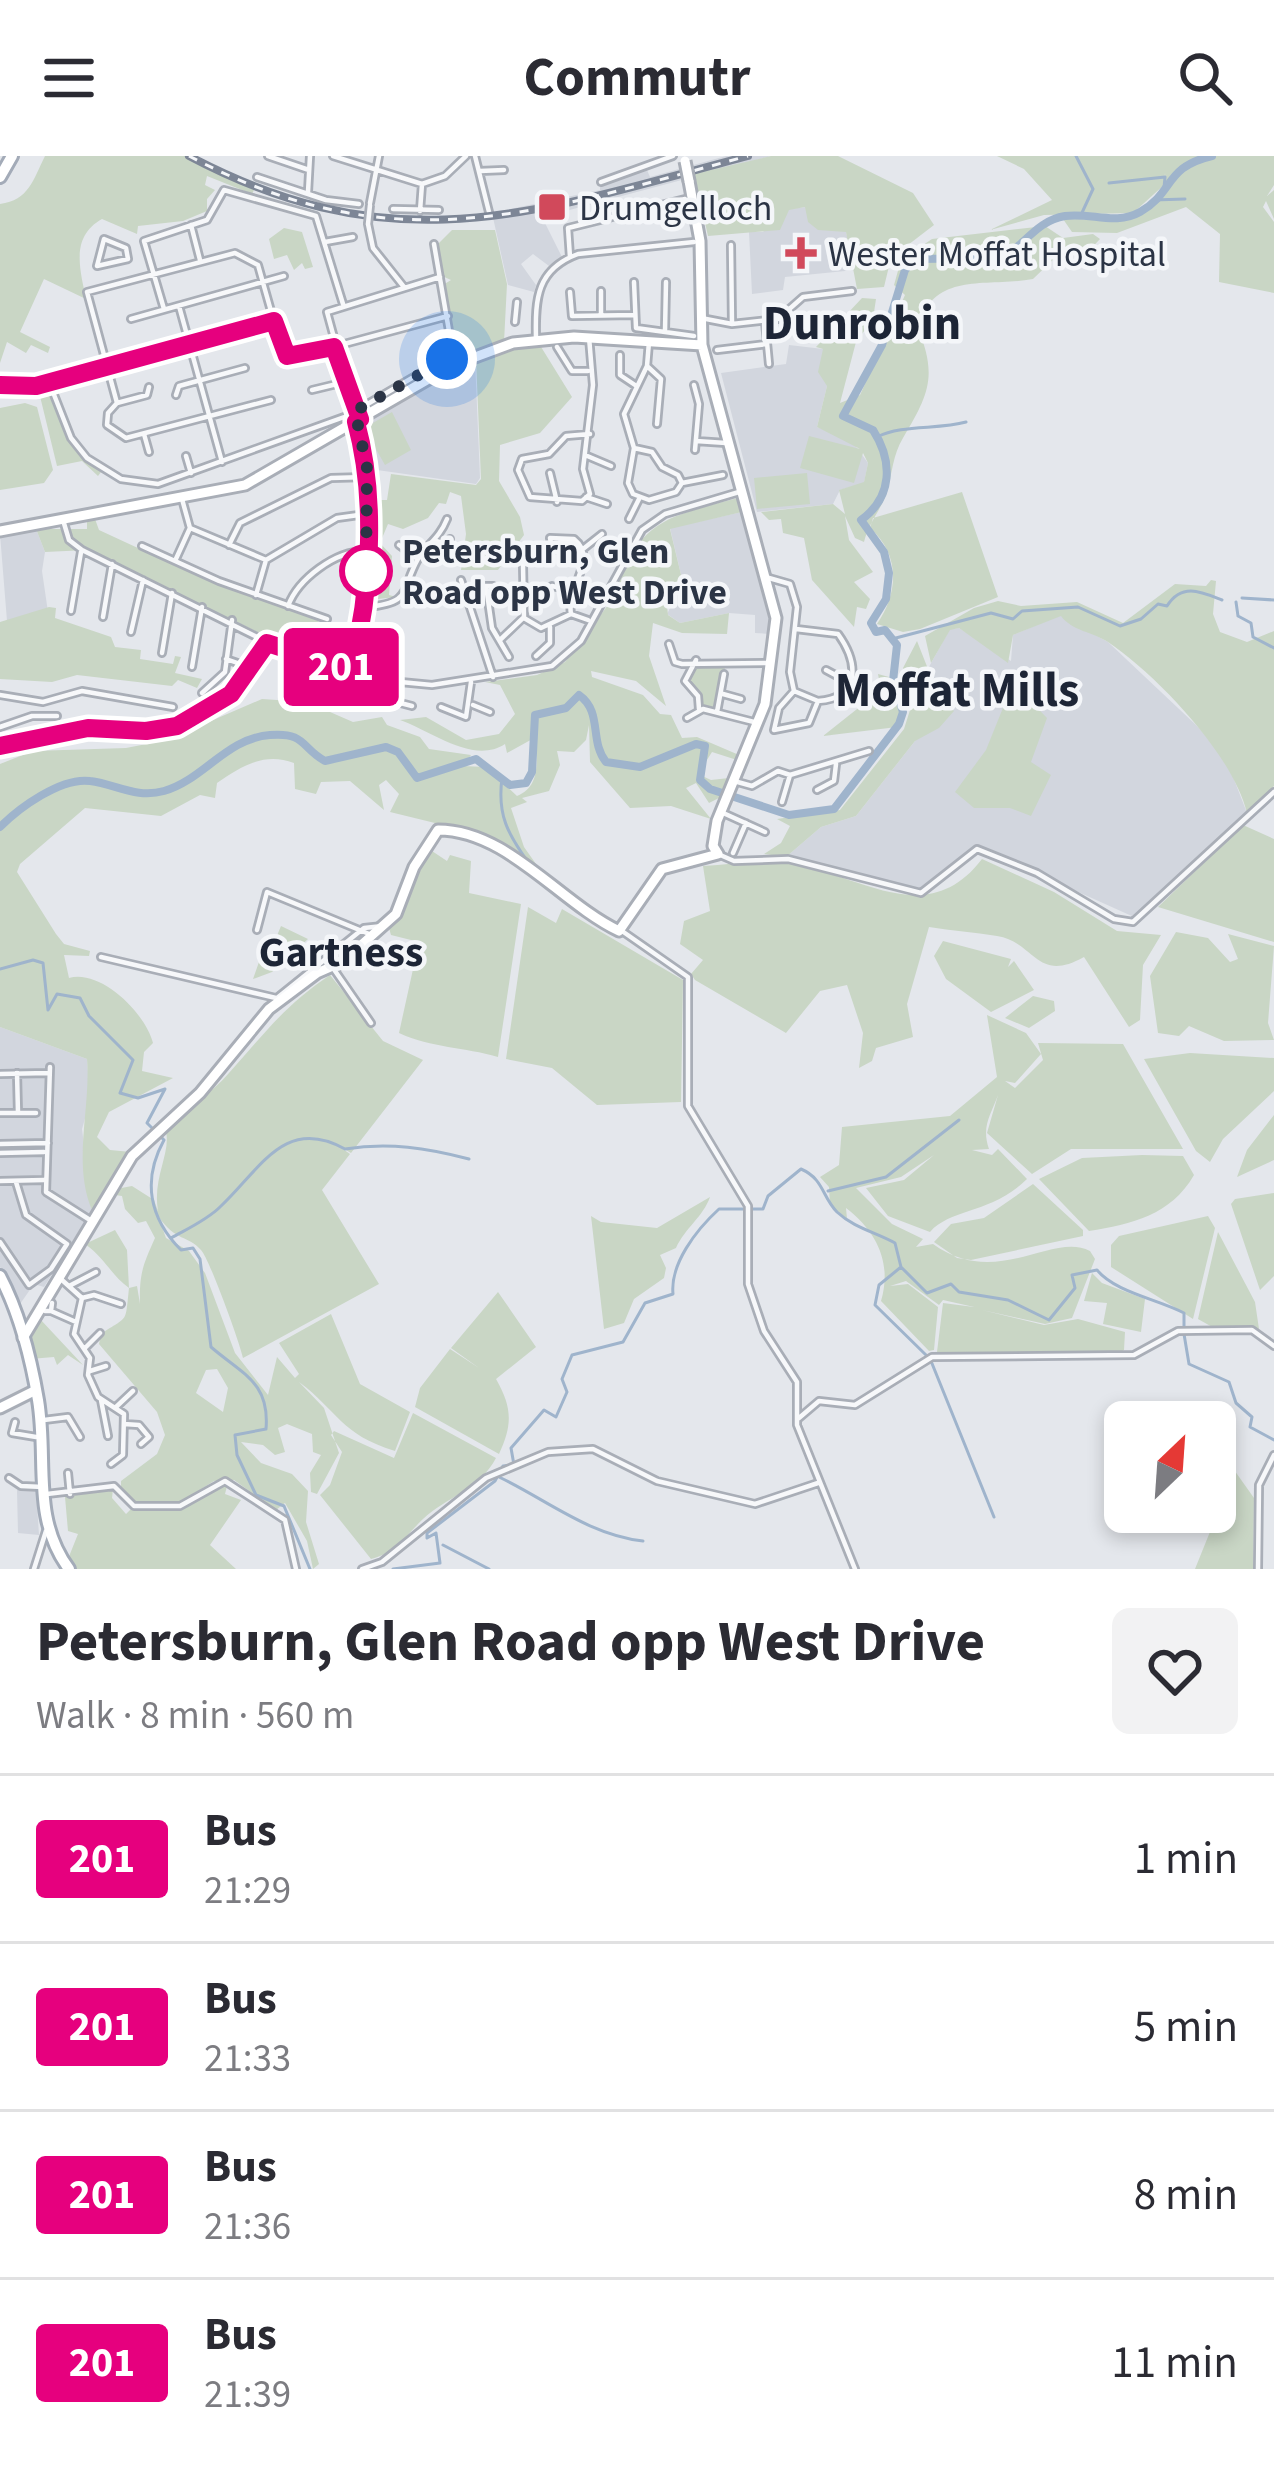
<!DOCTYPE html>
<meta charset="utf-8">
<style>
body{margin:0;font-family:"Source Sans 3",sans-serif;background:#f2f2f3;color:#2b2b33;height:100vh;display:flex;flex-direction:column;font-size:45px;white-space:nowrap}
*{box-sizing:border-box;margin:0}
p{font-size:39px;color:#7c7c81}
.icon{flex:none;width:66px;height:66px;fill:none;stroke:currentColor;stroke-width:2;stroke-linecap:round;stroke-linejoin:round}
.map{position:relative;height:1413px;overflow:hidden}
.sheet{display:flex;flex-direction:column;background:#fff;flex:1}
.sheet>*{flex:none}
.badge{padding:0 24px;border-radius:9px;font-size:42px;line-height:78px}
.needle{width:78px;rotate:25deg}
.tools{position:absolute;left:1104px;top:1245px;display:grid;gap:24px}
.tools a{display:grid;place-items:center;width:132px;height:132px;border-radius:18px;background:#fff;box-shadow:0 6px 18px #0003;font-size:60px}
.you{position:absolute;width:60px;height:60px;margin:-30px;border:9px solid #fff;border-radius:50%;background:#1a73e8;box-shadow:0 0 0 18px #1a73e833}
.map>.badge{position:absolute;translate:-50% -50%;box-shadow:0 0 0 6px #fff}
.round{display:grid;place-items:center;flex:none;width:126px;height:126px;border-radius:18px;background:#f2f2f3}
.overview{display:flex;align-items:center;justify-content:space-between;height:204px;padding:0 36px}
h1{font-size:57px;font-weight:700;line-height:90px}
ul{padding:0;list-style:none}
li{display:flex;align-items:center;gap:36px;height:168px;padding:0 36px;border-top:3px solid #e1e1e2}
li div{flex:1}
li b{display:block;font-size:45px}
li em{font-style:normal}
li .badge{min-width:132px;font-weight:700;text-align:center}
header{display:flex;justify-content:space-between;align-items:center;height:156px;padding:0 36px;background:#fff;font-size:54px;font-weight:700}
.map>svg:first-child{display:block}
</style>
<header><svg class="icon" aria-label="menu" viewBox="0 0 24 24"><path d="M4 6h16M4 12h16M4 18h16"/></svg>Commutr<svg class="icon" aria-label="search" viewBox="0 0 24 24"><circle cx="10" cy="10" r="6"/><path d="M15 15l6 6"/></svg></header>
<div class="map">
<svg width="1274" height="1413" viewBox="0 0 1274 1413">
<rect width="100%" height="100%" fill="#e4e7ec"/>
<path fill="#d2d6de" d="M726,0H771L562,56L545,67L562,101L549,110L533,98L521,108L536,129L534,136L508,129L492,57L600,34V29L647,14L650,21Z
M806,51L846,76L855,114L785,121L783,134L752,138L749,76H763L789,53Z
M789,189L823,193L827,230L817,271L852,285L868,307L864,327L840,334L833,348L757,356L721,217L786,208Z
M475,203L480,322L476,328L377,314L369,307L362,266Z
M746,355L765,424L772,478L755,477V459L729,457L680,467L667,458L683,427L670,372Z
M36,373L45,396L42,415L48,456L7,465L0,378Z
M1060,459L1108,486L1196,569L1225,600L1247,657L1134,761L976,690L917,734L786,701L821,671L856,660L915,585L925,518L950,473L959,472L1011,505L1013,479Z
M319,463L358,477L350,508L310,499Z
M0,871L87,903L90,945L82,973L92,1054L44,1131L34,1128L20,1148L0,1111Z
M36,1333L39,1379L18,1377L17,1334Z"/>
<path fill="#c9d6c5" fill-rule="evenodd" d="M45,0H185L254,34L252,38L207,20L205,29L215,34L207,43V55L183,65L138,70L137,78L102,63C70,81 80,113 86,143L44,123L20,176L50,191L48,197L31,189L26,197L7,186L0,207V48C29,44 33,24 45,0Z
M771,0H838L913,37L934,69L891,102L884,131L857,133L846,76L818,74L808,66L805,51L789,54L780,74L708,80L694,18Z
M997,0H1274V29L1267,40L1274,34V63L1266,45L1263,51L1274,66V137L1219,126L1220,78L1186,51L1117,77L1072,76L1063,63C1118,62 1123,72 1166,33L1165,17L1164,29L1133,57L1044,59L990,74L1052,44L1024,13Z
M1045,70L1063,82L1093,78L1100,83L1085,99L1061,96L1033,123C985,132 937,114 917,170C938,220 929,238 903,282C893,298 892,318 887,336C881,354 869,366 864,386L855,382L845,360L849,384L873,416L854,426L870,443L866,453L857,451L854,471L812,424L804,382L783,377L781,363L769,364L761,356L833,348L845,358L839,334L864,326L868,307L863,297L854,327L800,312L809,280L860,293L817,271L827,230L818,216L823,193L816,191L862,142L876,143L873,163L856,186L840,247L860,239L905,139L894,129L901,104L932,83Z
M284,72L302,76L313,111L305,113L302,107L294,114L287,99L274,103L269,83Z
M452,74H495L507,128L504,186L457,204L361,259L455,199L443,129L451,124L442,120L436,90Z
M538,186L572,241L540,277L500,289L499,325L520,361L524,379L498,414H461L466,378L461,340L450,336L446,348L439,347L428,362L403,373L388,368L380,387L392,400L389,439L396,441L369,444L372,344H387L391,318L476,329L481,323L476,203Z
M38,232H48L67,280L101,316L98,320L82,305L57,310Z
M25,247L37,251L53,314L44,327L0,334V252Z
M392,256L411,294L385,309L364,272Z
M807,317L810,348L757,353L754,322Z
M962,336L998,441L920,473L903,476L877,468C899,436 900,398 870,372L873,362Z
M741,341L746,355L670,373L683,427L667,450L668,459L680,467L729,457L727,478L682,477L653,467L649,500L666,550L636,525L591,515L592,521L643,539L660,558L671,559L682,582L697,581L739,599L737,604L712,596L698,618L711,624L729,622L723,640L709,647L696,627L686,632L711,663L671,650L630,652L590,606L589,569L586,584L574,596L557,595L560,609L549,635L522,642L527,646L511,652L524,691L548,725L484,679L390,656L399,638L386,624L379,629L384,654L350,625L321,626L316,638L295,633L294,607C264,596 242,610 217,627L215,642L200,639L161,660L85,652L20,708L17,716L56,778L64,788L90,795L89,800L64,799L69,822C100,813 145,856 153,887L144,896L142,915L173,922L109,956L97,981L110,994L131,996L92,1054C72,1007 91,952 87,903L0,871V608L33,595L126,592L167,584L262,543L307,546L353,566L382,561L387,569L420,581L429,593L471,599L463,610L486,611L517,640C542,630 536,603 536,581L507,597L505,588C473,609 432,575 400,564L426,561L466,584L499,578L515,558L500,529L485,526L537,519L565,506L608,449L604,445C648,363 652,365 741,341Z
M95,363L99,374C171,408 243,437 319,463L315,477L288,470L284,483L306,489L303,498L87,394L45,396L36,373H87V365Z
M1211,424L1216,425L1213,458L1220,476L1247,486L1274,475V630L1247,657C1233,599 1158,520 1108,486C1093,476 1072,475 1061,460L1013,479L1008,507L959,472L950,474L931,507L925,480L974,452L998,445L1021,450L1077,446L1123,467L1175,428L1206,430Z
M49,451L56,452L55,462L111,481L115,491L141,494L140,503L173,508L175,500L181,501L175,517L202,523L197,532L178,524L172,530L77,519L52,526L0,523V466Z
M917,485L928,513L925,534L954,555L939,572L915,585L856,660L821,671L786,701L764,698L781,687L790,670L777,663L840,654L904,573L910,554L902,535L908,538L903,512Z
M697,506L726,507L716,552L701,550L687,526Z
M878,518L889,521L901,554L897,571L823,580L881,534Z
M1013,527L1047,562L1031,606L1051,619L1031,660L1010,652H974L955,636L986,594Z
M1243,669L1274,683V786L1158,751Z
M429,693L447,705L450,699L471,705L469,737L521,748L498,901C464,891 432,892 399,877L419,786L391,779L389,772L401,760Z
M982,703L1054,736L1117,775L1161,779L1143,809L1140,864L1129,871L1084,801C1036,828 1035,786 997,780C974,776 952,775 929,771L907,848L913,881L876,892L872,905L859,912L863,877L847,829L820,835L786,877L695,824L691,818L703,804L680,788L684,765L710,755L703,710C727,709 754,704 778,706C853,712 924,779 982,703Z
M528,751L556,767L562,753L683,824L681,946L597,949L552,912L506,903Z
M281,770L308,783L272,816L253,823L268,780L276,782Z
M1176,776L1208,782L1230,806L1238,803L1228,778L1274,790L1268,867L1274,884L1224,885L1189,870L1179,880L1158,877L1150,820Z
M943,785L1011,803L1008,811L1014,805L1034,834L991,856L946,823L934,800Z
M330,819L383,885L423,904L351,997L333,986L350,998L322,1034L379,1128L243,1202C240,1187 209,1102 201,1094C188,1079 176,1086 158,1060L166,1082L189,1095L205,1117L235,1197L268,1239L277,1201L295,1222L299,1218L279,1187L331,1158L360,1228L410,1256L395,1295C340,1278 338,1255 299,1226L324,1252L339,1297L317,1338L311,1336L310,1317L321,1299L313,1296L312,1278L287,1268L278,1272L285,1296L275,1299L263,1289L241,1286L261,1307L292,1318L308,1335L306,1366L319,1408L313,1413L307,1385L285,1347L276,1354L234,1324L214,1325L179,1347L133,1346L121,1332V1325L157,1298L165,1279L157,1256L99,1188L101,1178C129,1159 125,1169 129,1132C111,1119 104,1101 85,1088L115,1074L127,1094L129,1132L137,1130L140,1148C139,1116 144,1107 155,1082L146,1065L138,1067L125,1053L122,1040L115,1039L116,1033L132,1030L154,1044L158,1055C152,1020 173,995 165,972C185,953 210,939 229,917C265,877 284,850 330,819ZM217,1213L228,1232L223,1256L196,1237L206,1214Z
M1033,840L1054,845L1055,855L1029,872L1005,862Z
M987,859L1026,877L1041,898L1015,927L1005,925L1015,932L1043,904L1038,887L1123,888L1183,993H1071L1032,1018L987,977L998,939C991,959 981,970 989,993L972,994L992,999L998,993L1027,1023C992,1058 951,1052 930,1076L888,1060L866,1032L904,1024L934,999L901,1021L856,1032L892,1068L923,1083L916,1091L933,1088C997,1134 1052,1075 1090,1095L1095,1103L1072,1162L1045,1168L982,1154L1044,1169L1078,1163L1125,1176L1124,1194L1119,1197L937,1196L943,1147L974,1151L943,1144L939,1149L906,1125L890,1130L908,1128L938,1151L934,1194L929,1195L881,1145C891,1111 881,1079 846,1052L847,1063L830,1049L829,1031L820,1021L839,1009L842,971L950,960L997,921Z
M1190,897L1274,902V935L1223,983L1210,1006L1196,995L1144,903Z
M1274,959V1004L1237,1021L1247,994Z
M1142,999L1183,1000L1194,1019C1171,1059 1132,1068 1089,1075L1039,1023L1082,1002Z
M1033,1028L1083,1074V1080L971,1104L957,1102L934,1086L951,1068L984,1062Z
M1274,1037V1120L1260,1134L1231,1048L1235,1043Z
M710,1041C703,1061 685,1072 676,1092L660,1099L666,1112L664,1122L634,1143L624,1167L604,1173L591,1060L601,1066L657,1072Z
M1208,1060L1215,1072L1193,1163L1111,1111V1089L1119,1080Z
M1218,1076L1255,1146L1259,1173L1214,1172L1198,1163Z
M1092,1117L1102,1127L1145,1143L1141,1176L1103,1168L1107,1147L1084,1145Z
M498,1136L536,1191L496,1223C512,1251 513,1268 499,1298L415,1251L420,1232L450,1193L479,1212L451,1192Z
M37,1163H40L83,1209L68,1199L57,1209L54,1201L30,1203L27,1189Z
M413,1257L496,1302C480,1333 447,1341 423,1363C404,1381 398,1396 371,1403L320,1339L330,1329L342,1296L331,1279L334,1275L394,1302Z
M1215,1287L1254,1342L1253,1413H1195L1220,1351Z
M220,1329L227,1330L225,1338L241,1344L210,1389L236,1413H76L68,1403L78,1378L68,1375L65,1341L113,1333L112,1342L126,1358L133,1351L182,1352Z"/>
<g fill="none" stroke-linecap="round" stroke-linejoin="round">
<path stroke="#9fb4cc" stroke-width="3" d="M1076,0L1093,33L1080,61
M1109,27L1165,21L1164,32
M1153,44L1185,43
M877,281C902,268 938,274 966,266
M1242,442L1274,444
M1236,446L1238,460L1251,467L1253,481L1274,492
M892,483L991,457L1013,463L1022,455L1078,451L1120,470L1141,463L1158,448L1167,450C1182,426 1202,436 1222,444
M502,622C497,659 508,678 528,706
M0,813L33,804L43,807L48,854L57,838L80,842L89,860L133,904L120,937L138,942L165,933L147,967L164,984C142,1024 149,1062 181,1094L193,1092L200,1103L211,1191C242,1218 270,1226 266,1273L235,1279L237,1299L256,1339L284,1350L310,1413
M828,1035L886,1021L959,964
M171,1082C187,1073 207,1064 220,1051C260,1014 284,959 345,993C389,986 427,992 469,1003
M901,1111L879,1129L875,1149L927,1200
M1184,1178L1189,1208L1229,1226L1236,1247L1252,1261L1250,1271L1274,1284
M931,1205L994,1361
M499,1321C547,1344 589,1379 643,1385
M443,1389L489,1413
M393,1413L440,1407L436,1377L427,1382V1377L495,1325L503,1310L514,1309L511,1292L544,1254L556,1261L567,1236L562,1223L572,1199L623,1186L645,1147L673,1138C670,1108 696,1074 719,1053H763L768,1040L801,1013C824,1023 822,1041 837,1056C854,1072 875,1076 895,1087L901,1111L927,1137L951,1128L959,1136L1008,1144L1049,1164L1075,1132L1072,1119L1097,1114C1115,1136 1157,1143 1184,1157V1172"/>
<path stroke="#9fb4cc" stroke-width="8" d="M0,671C19,652 61,621 90,625C116,628 136,643 164,635C203,624 227,582 270,579C306,576 301,592 325,605L386,591L398,596L417,622L476,603L510,629L526,627L532,616L535,559L566,552L579,539C603,556 589,585 606,606L640,611L696,588L705,590L700,624L710,633L789,659L834,653L899,568L903,556L893,525L897,489L885,474L876,476L871,467L886,443L889,417L884,396L861,364C893,341 893,305 873,274L843,260L882,189L905,114L915,103L1003,102C1024,89 1038,64 1065,60C1091,56 1115,70 1140,56C1175,36 1164,11 1212,0"/>
<defs>
<path id="street" d="M268,0L309,14
M333,0L422,28L445,20L466,0
M475,0L489,56
M480,15L504,14
M257,21L326,44L359,48
M601,26L673,0
M308,36L310,0
M370,47L379,0
M393,53L439,54
M420,55L422,28
M368,68L373,92L404,131
M191,69L200,104
M104,83L126,92L128,103L97,110Z
M325,86L353,81
M731,89L732,167
M570,101L568,72L685,43
M634,126L636,172L694,180
M601,135V159
M570,136L572,160L635,159
M179,150L222,306
M164,153L144,85L207,64L224,34L316,60L343,148
M785,161L803,172L829,171
M701,162L732,168L778,163L803,141L852,135
M131,163L284,120
M515,166L517,146
M765,166L769,208
M665,175L666,126
M589,181L593,229L583,313L590,338L582,345L530,341L518,314L522,303L549,298L566,280L590,278
M536,182C535,142 537,113 578,98L694,86
M557,191L572,215H588
M717,194L767,188
M620,199V219L635,229
M647,210L661,223L657,268
M49,226L71,282L87,302L121,323L158,328L347,260L453,198L434,88
M0,229L36,230L274,165
M694,229L699,248L695,294
M312,234L341,227
M176,239L179,230L245,212
M117,247L87,136L235,97L258,109L282,194L292,202L448,160
M117,247L108,257L107,269L126,282L271,244
M117,247L147,239L149,231
M354,255L327,156L440,121
M144,278L149,296
M696,285L726,287
M634,292L652,296L662,311L678,319L682,327L676,336L649,344L633,338L628,327Z
M634,292L624,258L647,210L649,186
M585,299L611,310
M186,300L191,317
M550,317L557,346
M682,327L723,319
M586,341L607,348
M629,363L639,343
M63,364L69,384L82,394L277,491L390,525L432,529L552,510L581,485L642,374L665,358L739,336
M190,372L266,404L337,362L366,358
M436,385L446,388L450,383
M560,386L558,394H552L550,382L574,383C599,403 566,430 571,458
M229,389L240,367L331,322L367,321
M399,389L418,403
M142,390L219,425L327,463
M583,393L602,378
M175,405L190,372L182,343
M523,409L524,462L541,472L571,458L588,464
M769,422L790,428L797,451L790,516L794,535L818,545C862,542 858,506 838,478L796,473
M461,424L493,521
M476,430H493
M486,430L492,472L509,501
M552,430L569,434
M256,439L266,404
M288,450C298,423 335,395 365,395
M366,451C413,447 400,435 418,403C427,388 439,383 447,363
M71,455L81,396
M103,461L112,408
M131,476L143,424
M501,483L523,462
M669,488L675,506L682,508L769,507
M162,497L172,437
M536,500L550,487V471
M226,503L246,510
M696,504L685,525L698,540L699,553
M192,511L202,451
M351,514C371,436 377,343 356,265
M826,514L852,528
M390,525L385,543L412,550
M794,535L779,552L774,574L809,567L818,545
M202,537L225,516L232,464
M723,538L741,543
M0,539L43,546L82,535L173,551
M473,549L490,556
M441,551L466,561L471,526
M717,556L724,518
M687,562L703,553L754,566
M0,571L32,560H57
M0,590L88,572L146,575L177,570L231,538L267,486
M734,625L752,630L778,615L790,619L869,595
M817,634L834,625L836,608
M782,646L790,619
M721,656L765,676
M733,697L746,667
M718,698L734,705L788,703L921,737L977,693L1037,717L1114,763L1133,766L1274,636
M257,774L267,736L374,780
M622,775L688,821V950L748,1050V1128L764,1175L797,1226V1269L855,1413
M101,801L276,842
M333,812L371,867
M277,842L364,772L383,770
M50,911L46,1036L90,1064
M17,917L18,957
M0,918L48,917
M0,957H36
M0,988L48,987
M0,997L44,996
M0,1025L44,1024
M0,1086L29,1129L51,1113L67,1088L26,1059L16,1026
M62,1124L82,1142L74,1178L90,1202L88,1219L98,1241L124,1258L123,1299L111,1308
M71,1129L96,1116
M82,1142L94,1139L121,1148
M45,1155H51L52,1147
M51,1155L76,1166
M84,1193L100,1177
M90,1215L106,1210
M101,1244L108,1280
M116,1251L133,1235
M799,1262L819,1245L855,1249L932,1201L1134,1199L1178,1175L1252,1174L1274,1190
M44,1264L68,1261L80,1281
M15,1266L12,1277L36,1281
M124,1268L139,1269L149,1281L141,1288
M68,1317L70,1338
M9,1322L21,1330L43,1331
M47,1338L114,1330L134,1350H180L225,1325L285,1364L296,1413
M34,1413L46,1375
M362,1413L382,1406L486,1322L548,1296L593,1293L657,1325L755,1348L818,1327
M1258,1413L1259,1329L1274,1299"/>
<path id="secondary" d="M0,375L245,329L451,210L513,187L574,181L702,189
M23,1182L132,1000L200,937L269,853L317,817L342,806L396,758L414,711L438,674C507,674 559,746 619,775L662,713L718,698L713,690L717,665L765,548L776,462L702,189L700,85L689,25
M0,1252L36,1234"/>
<path id="primary" d="M0,21L12,0
M0,1120C19,1156 31,1203 38,1244C48,1304 31,1362 69,1413"/>
</defs>
<use href="#street" stroke="#a9aeb7" stroke-width="10"/>
<use href="#secondary" stroke="#a9aeb7" stroke-width="15"/>
<use href="#primary" stroke="#a3abb8" stroke-width="16"/>
<use href="#street" stroke="#f7f8fa" stroke-width="4.5"/>
<use href="#secondary" stroke="#fff" stroke-width="9"/>
<use href="#primary" stroke="#fff" stroke-width="10"/>
<defs>
<path id="rail" d="M189,0C397,110 537,56 748,0"/>
</defs>
<use href="#rail" stroke="#7d8696" stroke-width="8"/>
<use href="#rail" stroke="#f4f6f9" stroke-width="3" stroke-dasharray="9" stroke-linecap="butt"/>
<defs>
<path id="street-bridge" d="M368,68L370,49"/>
<path id="secondary-bridge" d="M685,5L689,25"/>
</defs>
<use href="#street-bridge" stroke="#a9aeb7" stroke-width="10" stroke-linecap="butt"/>
<use href="#secondary-bridge" stroke="#a9aeb7" stroke-width="15" stroke-linecap="butt"/>
<use href="#street-bridge" stroke="#f7f8fa" stroke-width="4.5"/>
<use href="#secondary-bridge" stroke="#fff" stroke-width="9"/>
</g>
<g fill="none" stroke-linecap="round" stroke-linejoin="round">
<defs>
<path id="line" d="M0,229L36,230L274,165L287,200L334,191L360,263L356,266C377,343 371,436 351,514L267,487L231,538L177,570L146,575L88,572L0,590"/>
</defs>
<use href="#line" stroke="#fff" stroke-width="27"/>
<use href="#line" stroke="#e6007e" stroke-width="18"/>
<path stroke="#2b3445" stroke-width="12" stroke-dasharray="0 21.6" d="M366,415V428L367,312L355,255L447,203"/>
</g>
<g fill="#d1495b" stroke="#f4f6f9" stroke-width="4.5">
<rect x="537" y="36" width="30" height="30" rx="6"/>
<path d="M795 79h12v12h12v12h-12v12h-12v-12h-12v-12h12z"/>
</g>
<circle fill="#fff" stroke="#e6007e" stroke-width="6" cx="366" cy="415" r="24"/>
<g text-anchor="middle" stroke-width="9" stroke-linejoin="round" paint-order="stroke">
<g font-size="36" fill="#2b3445" stroke="#f4f6f9" text-anchor="start">
<text x="579" y="64">Drumgelloch</text>
<text x="828" y="110">Wester Moffat Hospital</text>
</g>
<g font-size="36" font-weight="bold" fill="#2b3445" stroke="#f4f6f9" text-anchor="start">
<text x="402" y="407">Petersburn, Glen<tspan x="402" dy="41">Road opp West Drive</tspan></text>
</g>
<g font-size="42" font-weight="bold" fill="#1d2536" stroke="#f4f6f9">
<text x="341" y="810">Gartness</text>
</g>
<g font-size="48" font-weight="bold" fill="#1d2536" stroke="#f4f6f9">
<text x="862" y="183">Dunrobin</text>
<text x="957" y="550">Moffat Mills</text>
</g>
</g>
</svg>
<div class="tools">
<a><svg class="needle" viewBox="-14 -14 28 28"><path d="M0-13l5 13h-10z" fill="#e53935"/><path d="M0 13l5-13h-10z" fill="#7c7c81"/></svg></a>
</div>
<div class="you" style="left:447px;top:203px"></div>
<b class="badge" style="left:341px;top:511px;background:#e6007e;color:#fff">201</b>
</div>
<section class="sheet">
<div class="overview"><div><h1>Petersburn, Glen Road opp West Drive</h1><p>Walk · 8 min · 560 m</p></div><a class="round"><svg class="icon" aria-label="heart" viewBox="0 0 24 24"><path d="M12 20l-8-8c-3-5 5-10 8-4 3-6 11-1 8 4z"/></svg></a></div>
<ul>
<li><span class="badge" style="background:#e6007e;color:#fff">201</span><div><b>Bus</b><p>21:29</p></div><em>1 min</em></li>
<li><span class="badge" style="background:#e6007e;color:#fff">201</span><div><b>Bus</b><p>21:33</p></div><em>5 min</em></li>
<li><span class="badge" style="background:#e6007e;color:#fff">201</span><div><b>Bus</b><p>21:36</p></div><em>8 min</em></li>
<li><span class="badge" style="background:#e6007e;color:#fff">201</span><div><b>Bus</b><p>21:39</p></div><em>11 min</em></li>
</ul>
</section>
